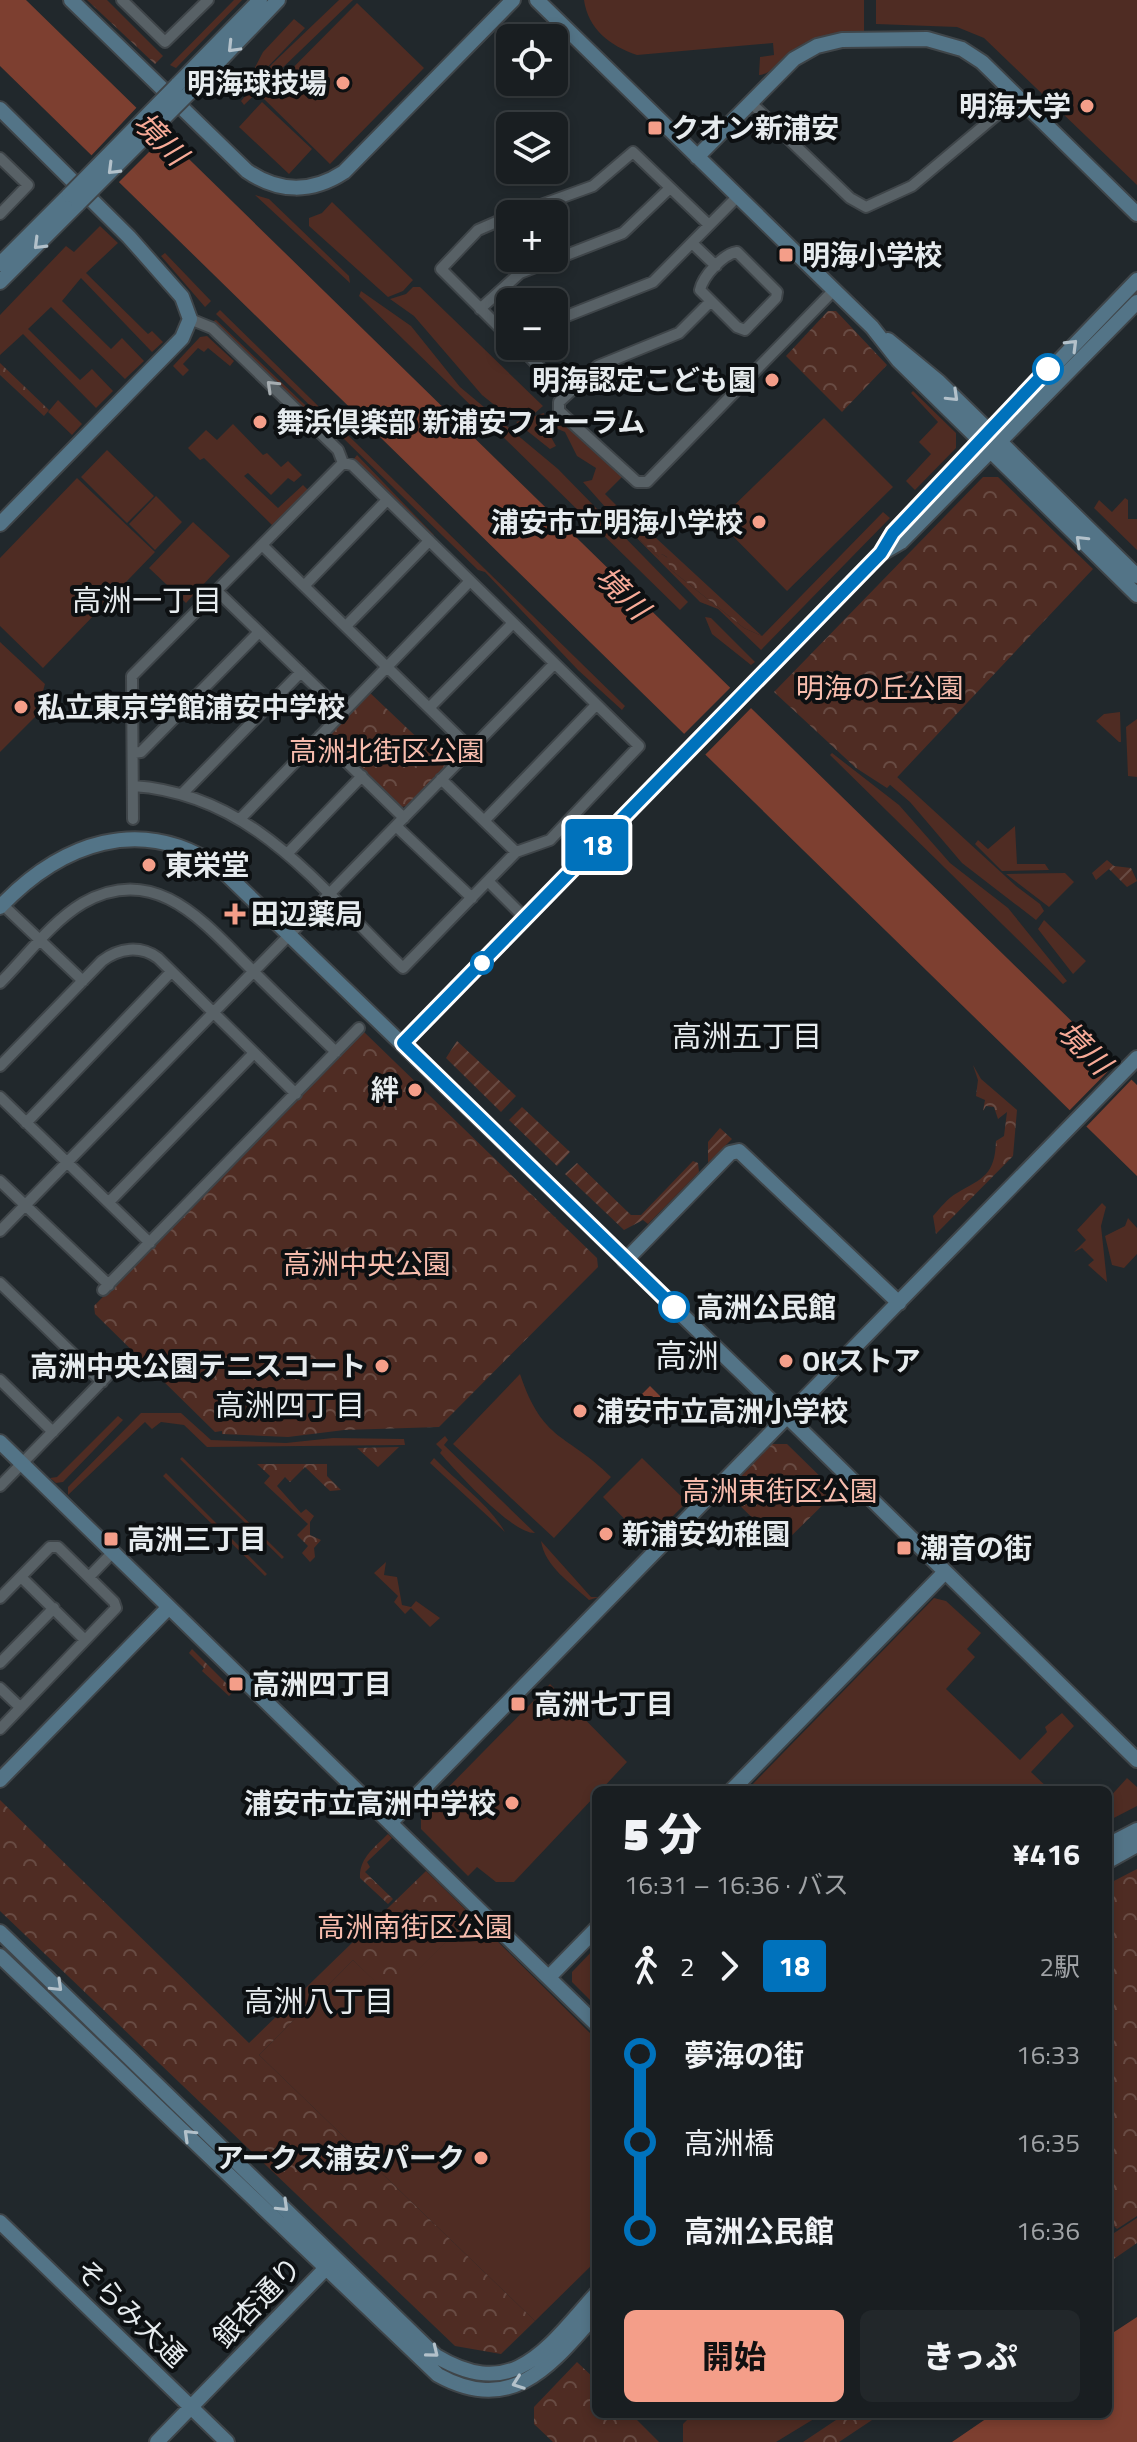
<!DOCTYPE html>
<html lang="ja">
<meta charset="utf-8">
<style>
body{margin:0;font-family:"Titillium Web","Noto Sans JP",sans-serif;background:#22272a;color:#f1f3f6;height:100vh;display:flex;flex-direction:column;font-size:30px;white-space:nowrap}
*{box-sizing:border-box;margin:0}
p{font-size:26px;color:#9fa2a5}
.icon{flex:none;width:44px;height:44px;fill:none;stroke:currentColor;stroke-width:2;stroke-linecap:round;stroke-linejoin:round}
.map{position:relative;flex:1;overflow:hidden}
.details{position:absolute;left:592px;top:1786px;width:520px;height:632px;display:flex;flex-direction:column;background:#191e21;border-radius:12px;box-shadow:0 4px 12px #0003,0 0 0 2px #373c3f}
.details>*{flex:none}
.badge{padding:0 16px;border-radius:6px;font-size:28px;line-height:52px}
.controls{position:absolute;left:496px;top:24px;display:grid;gap:16px}
.controls a{display:grid;place-items:center;width:72px;height:72px;border-radius:12px;background:#191e21;box-shadow:0 4px 12px #0003,0 0 0 2px #373c3f;font-size:40px}
.map>.badge{position:absolute;translate:-50% -50%;box-shadow:0 0 0 4px #fff}
.legs{display:flex;align-items:center;gap:12px;height:88px;padding:0 32px;font-size:26px}
.legs p{margin-inline-start:auto}
.summary{display:flex;align-items:center;justify-content:space-between;height:136px;padding:0 32px}
h1{font-size:44px;font-weight:800;line-height:60px}
.cta{display:flex;gap:16px;margin-top:auto;padding:16px 32px}
.cta a{flex:1;height:92px;border-radius:12px;background:#f49e89;color:#111;font-size:32px;font-weight:800;line-height:92px;text-align:center}
.cta a+a{background:#22272a;color:#f1f3f6}
ul{padding:0 32px;list-style:none}
li{display:flex;align-items:center;gap:28px;height:88px;font-size:30px}
li i{display:grid;place-items:center;width:12px;height:100%;margin:0 10px;background:currentColor}
li i::after{content:'';width:20px;height:20px;margin:-10px;border:6px solid;border-radius:50%;background:#191e21}
li p{margin-inline-start:auto}
li:first-child i{background:linear-gradient(#0000 50%,currentColor 0)}
li:last-child i{background:linear-gradient(currentColor 50%,#0000 0)}
.map>svg:first-child{display:block}
</style>
<div class="map">
<svg width="1137" height="2442" viewBox="0 0 1137 2442">
<defs>
<pattern id="forest-crowns" width="20" height="18" patternUnits="userSpaceOnUse" patternTransform="scale(2)"><rect width="20" height="18" fill="#4f2c23"/><path d="M2 6a3 3 0 1 1 6 0M12 15a3 3 0 1 1 6 0" fill="none" stroke="#684b43"/></pattern>
<pattern id="garden-furrows" width="10" height="10" patternUnits="userSpaceOnUse" patternTransform="scale(2)"><rect width="10" height="10" fill="#4f2c23"/><path d="M-1 1l2-2M0 10L10 0M9 11l2-2" fill="none" stroke="#684b43"/></pattern>
</defs>
<rect width="100%" height="100%" fill="#21282c"/>
<path fill="#4f2c23" d="M339,0H353L244,105L241,101L272,64Z
M584,0H864V32C837,32 812,36 790,52C779,60 773,74 759,75L760,57L774,55L773,43L637,55C610,46 588,29 584,0Z
M876,0H1137V185L984,38L957,27L876,24Z
M357,3L424,68L330,164L263,98Z
M294,19L305,28L240,96L263,52Z
M262,102L312,149L289,174L239,127Z
M255,195L269,199L349,276L350,283Z
M332,202L413,280L403,291L388,297L309,226V218L322,213Z
M100,226L118,243L86,273L148,334L152,331L163,342L152,352L81,278L62,301L111,349L122,338L144,361L125,379L51,307L28,329L80,380L92,369L113,391L96,408L23,334L0,355V315L66,246L74,252Z
M165,253L211,301L205,307L161,256Z
M413,287H420L543,406L535,413L513,420L482,395L414,316L390,299L406,294Z
M361,291L411,326L460,387L558,469L688,602L680,610L359,296Z
M220,310L625,706L622,710L578,670L485,572L478,570C390,485 304,399 216,314Z
M216,320L323,422L327,431L211,322Z
M207,336L234,361L230,366L208,348L204,352L198,348L183,364L189,370L183,376L173,366L200,337Z
M913,391L956,433V448L915,490L906,481L931,454L919,442L938,422L911,393Z
M58,400L82,424L72,435L48,412Z
M544,413L546,428L556,446L550,449L516,422Z
M554,415L624,475L605,494L622,511L614,517L583,482L592,480L596,468L577,456L565,432L553,427Z
M824,418L893,487L787,591L718,521Z
M233,424L263,455L267,453L281,467L288,461L302,475L294,482L288,478L271,495L248,473L244,476L278,508L303,485L308,490L273,526L204,458L200,460L188,448L206,430L217,440Z
M107,450L154,496L127,523L81,477Z
M357,455L434,535L431,537L353,460Z
M77,478L155,552L43,668L0,626V558Z
M156,496L182,522L155,550L129,524Z
M1125,498L1128,500V519H1137V550L1094,508L1099,500L1112,512Z
M883,512L890,518L761,650L718,609L700,602L622,523L627,516L640,528V540L659,557L662,554L668,558L670,569L744,628L762,636Z
M193,522L230,556L186,603L149,568Z
M705,617L711,618L755,662L751,665L712,634Z
M0,642L45,684L36,716L0,752Z
M1120,712L1121,742H1119L1096,721L1104,714Z
M1137,719V777L1128,776L1126,727Z
M832,753L899,805L950,863L1008,908L1067,981L1063,984L830,755Z
M896,776L1016,886L1040,904L1044,911L1036,920L962,863L910,802L889,784Z
M1015,826L1017,864H1045L1049,870L1002,871L975,844L978,840L988,849Z
M1065,873L1074,882L1049,907L1006,874Z
M1044,920L1086,961L1073,974L1038,929Z
M1102,1203L1106,1207L1101,1226L1107,1282L1088,1265L1094,1260L1082,1248L1074,1252L1086,1240L1077,1230Z
M1128,1218L1137,1228V1254L1124,1268L1112,1265L1105,1236L1125,1226Z
M520,1374C543,1443 567,1433 611,1477L554,1538L453,1444Z
M141,1413H181L211,1440L286,1443L333,1438L404,1439L405,1445L207,1447L184,1425L161,1422L152,1429L145,1422L68,1495V1487Z
M118,1416L123,1420L63,1482L56,1483L50,1478L57,1477Z
M445,1436L448,1440L444,1445L535,1533C512,1534 457,1472 440,1453L442,1450L436,1444Z
M182,1457L284,1557L282,1559L180,1459Z
M434,1458C457,1482 488,1503 505,1532L430,1463Z
M642,1458L687,1502L647,1542L603,1497Z
M166,1473L267,1574L265,1576L163,1476Z
M541,1541L591,1597H599L589,1600C571,1583 545,1567 541,1541Z
M386,1562L384,1575L397,1577L402,1605L411,1607L416,1601L440,1618L430,1627L411,1608L405,1614L394,1602L398,1596L374,1573Z
M934,1598L946,1601L981,1633L967,1649L975,1657L946,1689L1020,1760L1047,1732L1045,1727L1062,1713L1074,1726L1031,1772L1050,1790H747Z
M550,1684L627,1762L601,1790H596V1795L514,1882H496L477,1867L468,1876L421,1829V1815Z
M1127,1778L1137,1787V1806L1108,1821V1799Z
M472,1916L596,2039V2261L535,2321L259,2055L353,1960L391,1996Z
M596,1947V2006L572,1982V1972Z
M693,2414H822L776,2442H683V2424Z"/>
<path fill="url(#forest-crowns)" d="M87,0H107L163,56L155,64Z
M234,0H242L176,68L170,65Z
M828,311H836L887,365L842,412L786,356Z
M0,363L49,410L44,416L0,375Z
M983,477H998L1093,569L887,788L856,768L774,692Z
M630,514L762,636L744,628L670,569L667,557L662,554L660,558L640,540V528L627,516Z
M368,691L447,766L406,806L402,807L328,736Z
M363,1031L597,1258L598,1267L439,1427L344,1430L288,1437L222,1434V1431L215,1432L95,1314L94,1306Z
M973,1065L981,1079L1017,1110L1013,1156L936,1234L933,1216C940,1208 948,1198 957,1193C983,1178 995,1175 996,1141L1004,1136L1007,1112L998,1119L994,1107L986,1106L983,1111L985,1100L976,1096L978,1080Z
M772,1444H787L836,1492L781,1546L726,1492Z
M399,1447L378,1467L357,1448Z
M257,1464H327V1476L341,1490L330,1491L305,1467L290,1482L285,1477L277,1486L301,1513L306,1509L314,1516L310,1522V1535L321,1540L314,1548L315,1557L310,1562L302,1553L308,1546L297,1535L308,1524L264,1483L270,1476Z
M192,1649L234,1691L229,1696L202,1671L204,1668L189,1653Z
M0,1800L249,2043L426,1871L472,1916L391,1997L353,1960L259,2055L535,2321L501,2354L455,2346L0,1911Z
M388,1834L392,1838L367,1862L370,1867L365,1872L393,1899L388,1904L360,1878C359,1858 375,1847 388,1834Z
M1137,1869V2216L1117,2229L1108,2220V1884Z
M1137,2218V2243L1108,2263V2237Z
M577,2362L596,2380V2414H631L659,2442H553L534,2424V2407Z
M845,2414H881L839,2442H803Z"/>
<path fill="url(#garden-furrows)" d="M1107,860L1114,866L1131,868L1137,881L1127,887L1109,869L1096,880L1092,873Z
M457,1041L516,1096L501,1112L446,1058Z
M522,1107L570,1152L557,1166L509,1120Z
M720,1128L732,1139L708,1163V1142Z
M693,1161L698,1163L699,1172L648,1224L643,1220L624,1230L565,1174L577,1163L631,1215H641Z"/>
<path fill="#7d3f30" d="M0,0H26L1137,1085V1176L0,66Z
M650,1386L678,1414L665,1428L636,1400Z
M1137,2317V2442H952L993,2414H1108V2336Z"/>
<path fill="#21282c" d="M139,105L168,133L116,185L89,158Z
M734,684L755,704L703,757L682,736Z
M1118,1061L1134,1077L1084,1129L1067,1113Z"/>
<g fill="none" stroke-linecap="round" stroke-linejoin="round">
<defs>
<path id="street" d="M122,0L165,42L208,0
M750,102L850,198L866,207L912,186L1018,97
M0,158L28,185L0,214
M516,214L593,186L633,152L709,225
M510,216L478,230L441,269L510,338
M692,243L716,266
M737,252L777,292L776,298L745,330L737,327L700,290C703,276 723,254 737,252Z
M710,302L679,333L598,366L559,402V411L637,482H647L834,290
M480,309L520,273L623,233L670,188
M554,321L653,282L738,196
M519,346L566,394
M262,545L471,749
M304,586L387,500
M217,591L343,713
M346,626L429,541
M429,708L513,623
M320,736L404,818
M133,753L141,752L259,632
M441,779L516,852
M133,786C255,794 320,889 403,968L516,852L550,840L639,746L352,465L343,463L338,450L212,328L190,319
M183,793L301,672
M241,818L470,581
M133,819L132,676L343,463
M484,821L596,705
M396,826L472,898
M287,854L362,776
M488,881L526,919
M2,904L83,981
M0,983C26,957 51,922 83,903C157,861 206,925 253,971C280,998 308,1025 336,1052
M0,1066L102,961C119,948 140,945 158,958L296,1094
M0,1097L150,1243
M26,1123L171,972
M0,1181L109,1285
M109,1202L254,1053
M0,1231L554,664
M0,1283L102,1382
M103,1290L359,1028
M0,1380L53,1432
M0,1486L107,1376
M21,1577L85,1640
M89,1577L113,1552
M0,1598L50,1547H58L114,1602L116,1608L0,1729
M0,1663L54,1608
M0,1688L20,1707"/>
<path id="secondary" d="M71,0L247,171C279,193 312,193 344,172L513,0
M537,0L834,290L872,327L898,360L1137,595
M177,85L260,0
M188,94L278,0
M0,109L129,237L182,297L190,319L182,338L0,524
M697,157L794,59L817,46L842,40L927,39L962,49L982,62L1137,214
M0,264L69,195
M0,282L78,204
M888,340L939,382L1137,576
M882,553L901,542L1137,302
M0,907C61,843 141,813 220,868L799,1428L1137,1760
M403,1043L881,553L893,533L1137,280
M625,1261L730,1153L739,1151L899,1303
M0,1442L596,2024
M0,1780L169,1607
M732,1790L944,1573
M390,1823L1137,1058
M1108,1845L1137,1830
M1108,1861L1137,1845
M0,1932L436,2356C514,2403 547,2348 596,2294
M0,1956L438,2375C512,2416 551,2365 596,2314
M549,1977L596,1929
M0,2222L227,2442
M157,2442L327,2267"/>
</defs>
<use href="#street" stroke="#3f4549" stroke-width="14"/>
<use href="#secondary" stroke="#3f4549" stroke-width="18"/>
<use href="#street" stroke="#586166" stroke-width="10"/>
<use href="#secondary" stroke="#537487" stroke-width="14"/>
<defs>
<path id="secondary-bridge" d="M69,195L177,85
M78,204L188,94"/>
</defs>
<use href="#secondary-bridge" stroke="#3f4549" stroke-width="18" stroke-linecap="butt"/>
<use href="#secondary-bridge" stroke="#537487" stroke-width="14"/>
</g>
<defs><path id="oneway-chevron" d="M-2-3.5L2.5 0L-2 3.5" fill="none" stroke-width="1.6" stroke-linecap="round" stroke-linejoin="round" transform="scale(2)"/></defs>
<g stroke="#b3c1ca">
<use href="#oneway-chevron" transform="translate(233 47) rotate(134)"/>
<use href="#oneway-chevron" transform="translate(113 169) rotate(135)"/>
<use href="#oneway-chevron" transform="translate(39 244) rotate(135)"/>
<use href="#oneway-chevron" transform="translate(1072 345) rotate(-45)"/>
<use href="#oneway-chevron" transform="translate(953 396) rotate(44)"/>
<use href="#oneway-chevron" transform="translate(1081 541) rotate(-136)"/>
<use href="#oneway-chevron" transform="translate(57 1986) rotate(44)"/>
<use href="#oneway-chevron" transform="translate(189 2135) rotate(-136)"/>
<use href="#oneway-chevron" transform="translate(283 2206) rotate(44)"/>
<use href="#oneway-chevron" transform="translate(433 2352) rotate(39)"/>
<use href="#oneway-chevron" transform="translate(518 2383) rotate(160)"/>
</g>
<use stroke="#a6adb1" href="#oneway-chevron" transform="translate(272 386) rotate(-136)"/>
<g fill="none" stroke-linecap="round" stroke-linejoin="round">
<defs>
<path id="line-1" d="M674,1307L403,1043L881,553L893,533L1048,369"/>
</defs>
<use href="#line-1" stroke="#fff" stroke-width="18"/>
<use href="#line-1" stroke="#0072bc" stroke-width="12"/>
</g>
<g fill="#f49e89" stroke="#0d1012" stroke-width="3">
<circle cx="343" cy="83" r="8"/>
<circle cx="1087" cy="106" r="8"/>
<rect x="647" y="120" width="16" height="16" rx="4"/>
<rect x="778" y="247" width="16" height="16" rx="4"/>
<circle cx="772" cy="380" r="8"/>
<circle cx="260" cy="422" r="8"/>
<circle cx="759" cy="522" r="8"/>
<circle cx="21" cy="707" r="8"/>
<circle cx="149" cy="865" r="8"/>
<path d="M231 902h8v8h8v8h-8v8h-8v-8h-8v-8h8z"/>
<circle cx="415" cy="1090" r="8"/>
<circle cx="786" cy="1361" r="8"/>
<circle cx="382" cy="1366" r="8"/>
<circle cx="580" cy="1411" r="8"/>
<circle cx="606" cy="1534" r="8"/>
<rect x="103" y="1531" width="16" height="16" rx="4"/>
<rect x="896" y="1540" width="16" height="16" rx="4"/>
<rect x="228" y="1676" width="16" height="16" rx="4"/>
<rect x="510" y="1696" width="16" height="16" rx="4"/>
<circle cx="512" cy="1803" r="8"/>
<circle cx="481" cy="2158" r="8"/>
</g>
<g fill="#fff" stroke="#0072bc" stroke-width="4">
<circle cx="1048" cy="369" r="14"/>
<circle cx="482" cy="963" r="10"/>
<circle cx="674" cy="1307" r="14"/>
</g>
<g text-anchor="middle" stroke-width="8" stroke-linejoin="round" paint-order="stroke">
<g font-size="28" font-weight="bold" fill="#e6ebee" stroke="#0d1012" text-anchor="start">
<text x="327" y="93" text-anchor="end">明海球技場</text>
<text x="1071" y="116" text-anchor="end">明海大学</text>
<text x="671" y="138">クオン新浦安</text>
<text x="802" y="265">明海小学校</text>
<text x="756" y="390" text-anchor="end">明海認定こども園</text>
<text x="276" y="432">舞浜倶楽部 新浦安フォーラム</text>
<text x="743" y="532" text-anchor="end">浦安市立明海小学校</text>
<text x="37" y="717">私立東京学館浦安中学校</text>
<text x="165" y="875">東栄堂</text>
<text x="251" y="924">田辺薬局</text>
<text x="399" y="1100" text-anchor="end">絆</text>
<text x="802" y="1371">OKストア</text>
<text x="366" y="1376" text-anchor="end">高洲中央公園テニスコート</text>
<text x="596" y="1421">浦安市立高洲小学校</text>
<text x="622" y="1544">新浦安幼稚園</text>
<text x="127" y="1549">高洲三丁目</text>
<text x="920" y="1558">潮音の街</text>
<text x="252" y="1694">高洲四丁目</text>
<text x="534" y="1714">高洲七丁目</text>
<text x="496" y="1813" text-anchor="end">浦安市立高洲中学校</text>
<text x="465" y="2168" text-anchor="end">アークス浦安パーク</text>
</g>
<g font-size="28" fill="#f7bcad" stroke="#0d1012">
<text x="880" y="698">明海の丘公園</text>
<text x="387" y="761">高洲北街区公園</text>
<text x="367" y="1274">高洲中央公園</text>
<text x="780" y="1501">高洲東街区公園</text>
<text x="415" y="1937">高洲南街区公園</text>
</g>
<g font-size="28" font-weight="bold" fill="#e6ebee" stroke="#0d1012" text-anchor="start">
<text x="696" y="1317">高洲公民館</text>
</g>
<g font-size="28" fill="#e6ebee" stroke="#0d1012">
<text transform="translate(257 2302) rotate(-46)" y="10">銀杏通り</text>
<text transform="translate(131 2313) rotate(44)" y="10">そらみ大通</text>
</g>
<g font-size="30" font-style="italic" fill="#f8ab98" stroke="#0d1012">
<text transform="translate(160 139) rotate(45)" y="10">境川</text>
<text transform="translate(622 593) rotate(45)" y="10">境川</text>
<text transform="translate(1084 1048) rotate(45)" y="10">境川</text>
</g>
<g font-size="30" fill="#e6ebee" stroke="#0d1012">
<text x="147" y="611">高洲一丁目</text>
<text x="747" y="1047">高洲五丁目</text>
<text x="290" y="1416">高洲四丁目</text>
<text x="319" y="2012">高洲八丁目</text>
</g>
<g font-size="32" fill="#e6ebee" stroke="#0d1012">
<text x="687" y="1367">高洲</text>
</g>
</g>
</svg>
<div class="controls">
<a><svg class="icon" aria-label="locate" viewBox="0 0 24 24"><circle cx="12" cy="12" r="6"/><path d="M12 2v4M12 18v4M2 12h4M18 12h4"/></svg></a>
<a><svg class="icon" aria-label="layers" viewBox="0 0 24 24"><path d="M12 4l9 5-9 5-9-5zM3 14l9 5 9-5"/></svg></a>
<a>+</a>
<a>−</a>
</div>
<b class="badge" style="left:597px;top:845px;background:#0072bc;color:#fff">18</b>
<section class="details">
<div class="summary"><div><h1>5 分</h1><p>16:31 – 16:36 · バス</p></div><b>¥416</b></div>
<div class="legs"><svg class="icon" aria-label="walk" viewBox="0 0 24 24"><circle cx="13" cy="4" r="2"/><path d="M13 8l-2 6 4 7M11 14l-3 7M7 12l3-4h3l4 4"/></svg>2<svg class="icon" aria-label="forward" viewBox="0 0 24 24"><path d="M9 5l7 7-7 7"/></svg><b class="badge" style="background:#0072bc;color:#fff">18</b><p>2駅</p></div>
<ul>
<li><i style="color:#0072bc"></i><b>夢海の街</b><p>16:33</p></li>
<li><i style="color:#0072bc"></i><span>高洲橋</span><p>16:35</p></li>
<li><i style="color:#0072bc"></i><b>高洲公民館</b><p>16:36</p></li>
</ul>
<div class="cta"><a>開始</a><a>きっぷ</a></div>
</section>
</div>
